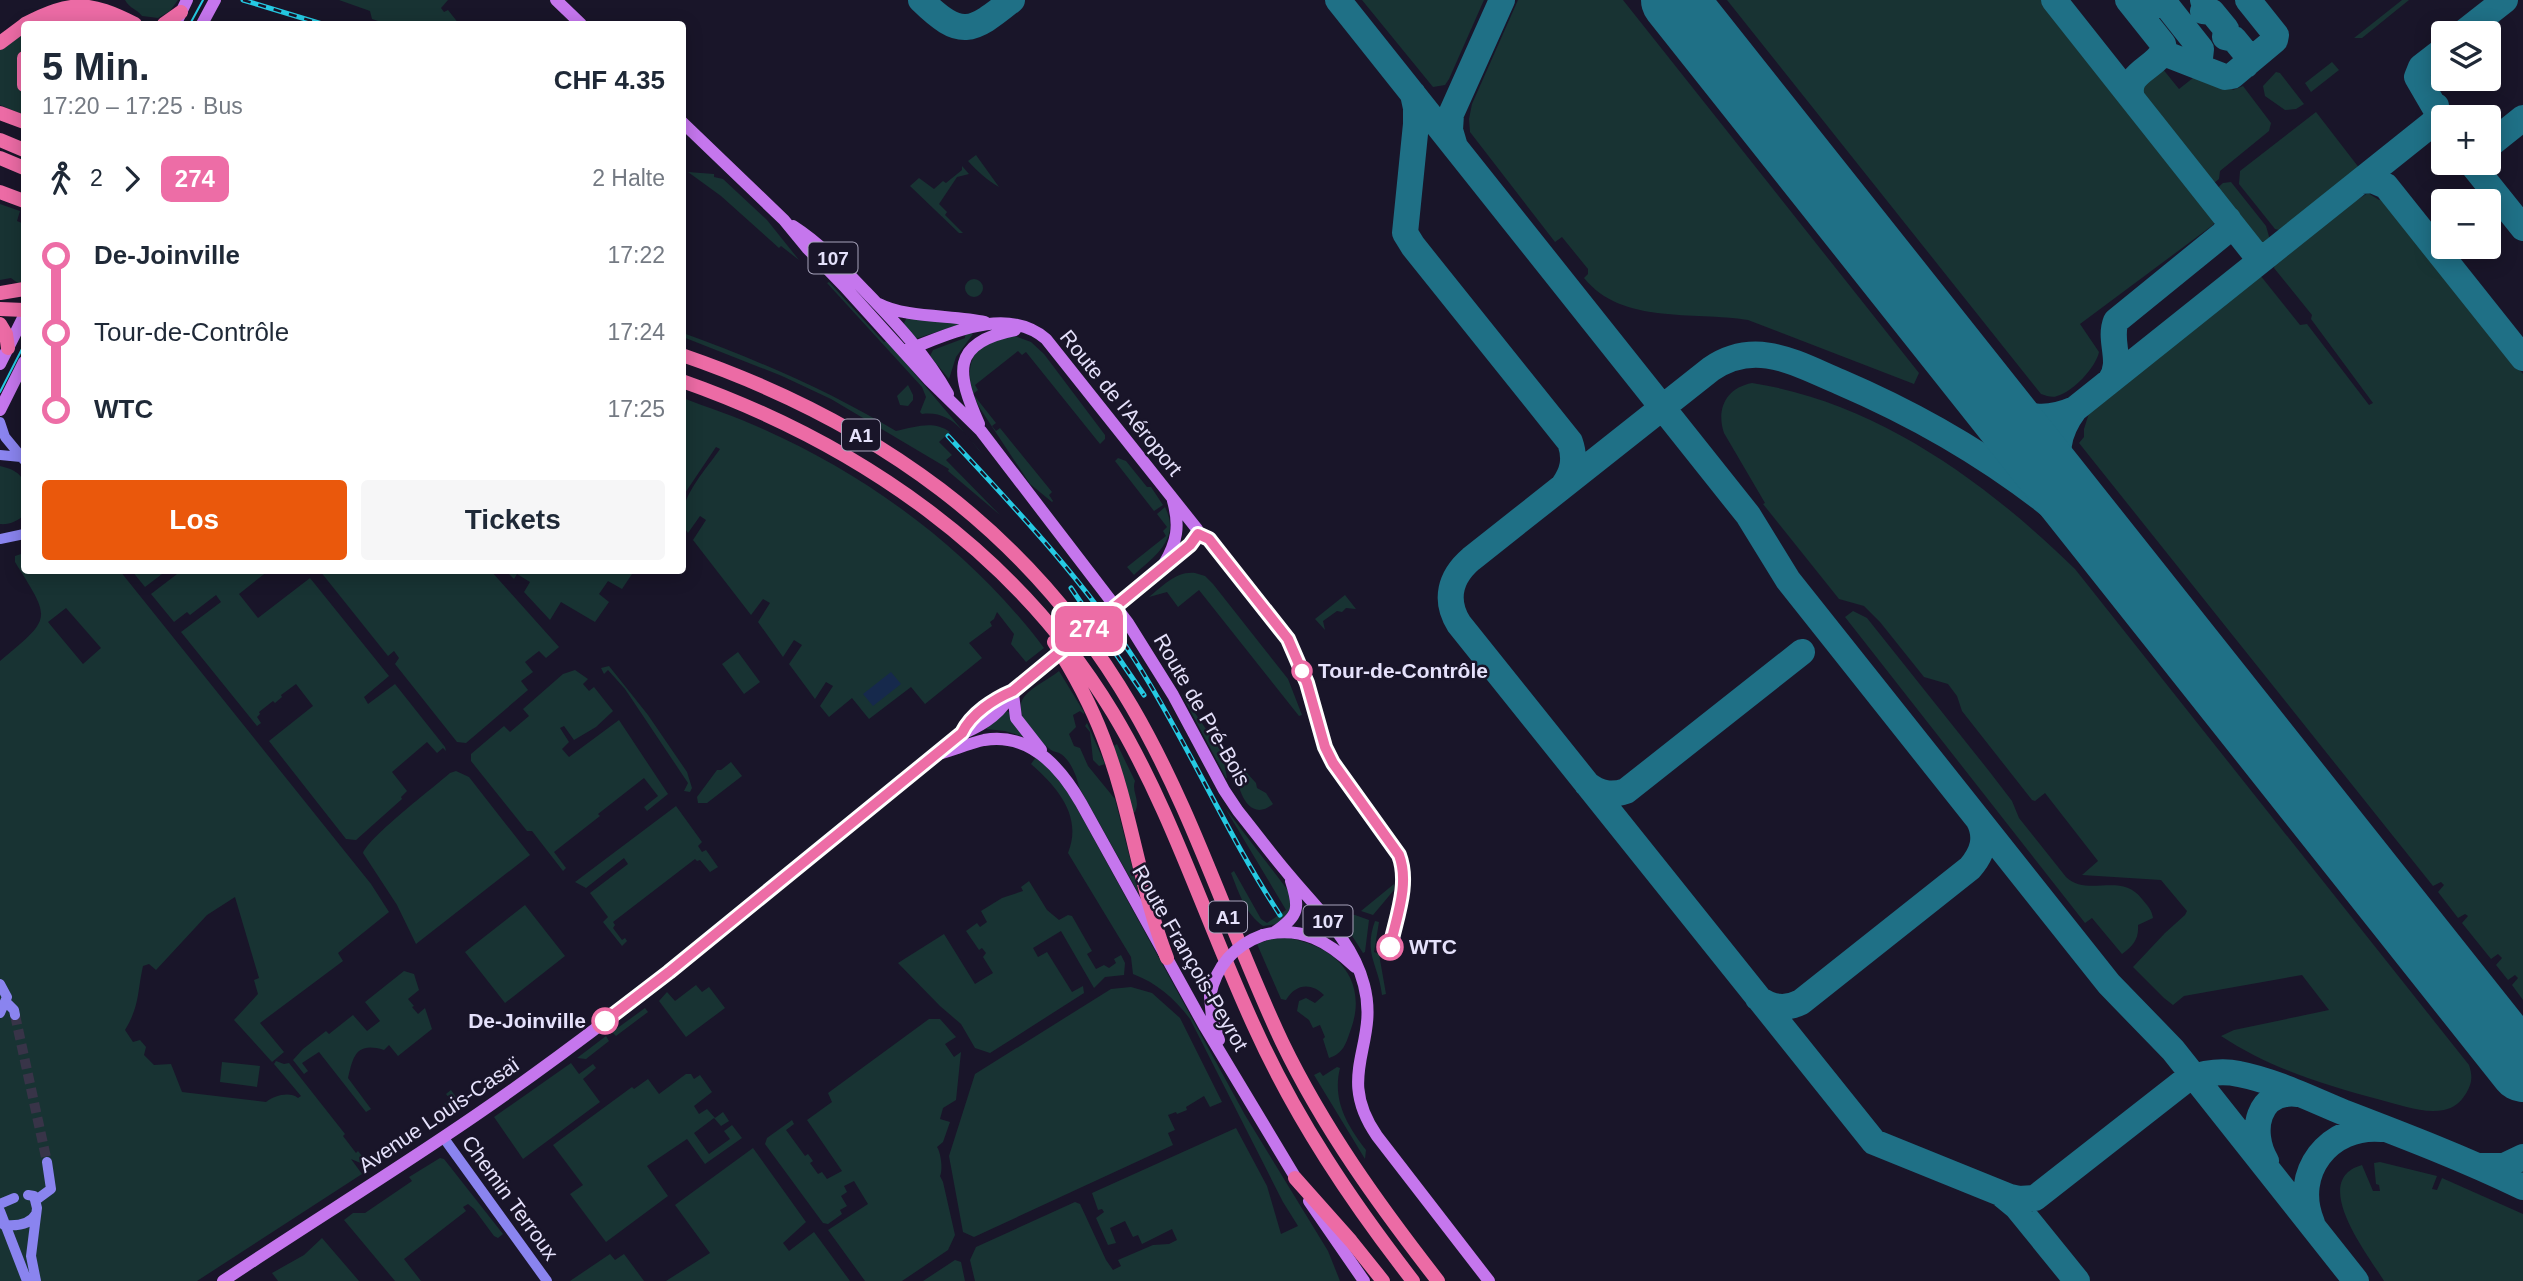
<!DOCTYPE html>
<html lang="de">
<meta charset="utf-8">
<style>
body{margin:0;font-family:Helvetica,sans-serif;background:#f6f6f7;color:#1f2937;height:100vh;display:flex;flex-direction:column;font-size:26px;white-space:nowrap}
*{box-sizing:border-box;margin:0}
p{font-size:23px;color:#747a83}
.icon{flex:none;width:38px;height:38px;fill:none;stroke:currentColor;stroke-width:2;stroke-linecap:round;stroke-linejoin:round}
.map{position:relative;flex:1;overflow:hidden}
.side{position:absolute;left:21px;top:21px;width:665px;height:553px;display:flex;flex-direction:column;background:#fff;border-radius:7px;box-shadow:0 4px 18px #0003}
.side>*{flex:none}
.badge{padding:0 14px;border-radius:10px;font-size:24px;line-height:46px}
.controls{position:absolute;left:2431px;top:21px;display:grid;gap:14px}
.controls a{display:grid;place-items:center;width:70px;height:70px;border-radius:7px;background:#fff;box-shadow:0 4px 18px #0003;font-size:35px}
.map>.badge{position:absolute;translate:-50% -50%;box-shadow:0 0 0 4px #fff}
.legs{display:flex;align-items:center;gap:10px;height:77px;padding:0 21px;font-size:23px}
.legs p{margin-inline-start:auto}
.overview{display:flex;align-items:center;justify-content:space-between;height:119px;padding:0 21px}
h1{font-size:38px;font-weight:700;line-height:52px}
.cta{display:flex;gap:14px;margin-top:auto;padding:14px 21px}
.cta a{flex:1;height:80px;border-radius:7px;background:#ea580c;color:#fff;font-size:28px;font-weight:700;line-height:80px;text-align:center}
.cta a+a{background:#f6f6f7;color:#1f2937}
ul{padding:0 21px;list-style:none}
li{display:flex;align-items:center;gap:24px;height:77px;font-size:26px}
li i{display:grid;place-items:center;width:10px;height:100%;margin:0 9px;background:currentColor}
li i::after{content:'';width:18px;height:18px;margin:-9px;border:5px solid;border-radius:50%;background:#fff}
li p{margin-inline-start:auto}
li:first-child i{background:linear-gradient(#0000 50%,currentColor 0)}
li:last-child i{background:linear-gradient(currentColor 50%,#0000 0)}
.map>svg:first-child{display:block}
</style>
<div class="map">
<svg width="2523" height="1281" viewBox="0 0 2523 1281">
<rect width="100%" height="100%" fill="#191529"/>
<path fill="#183333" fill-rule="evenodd" d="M125,0H178L170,11L158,18L142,16C137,9 130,9 125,0Z
M339,0H448L441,8L444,12L448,10L459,24H387L372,19L370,11Z
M1362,0H1484L1449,79L1445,85L1433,87Z
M1518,0H1623L1919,373L1914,384L1748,320C1693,311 1622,325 1584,278L1588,274V269L1562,237L1555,242L1470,132L1469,119L1472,104Z
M1727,0H2047L2214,211L2217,218L2213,225L2080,324L2099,352C2096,367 2073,392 2057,396C2052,398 2047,396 2041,394Z
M2402,0H2409L2362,38H2354Z
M24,31L20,83L24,97V115L0,105V49Z
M2332,62L2339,70L2311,92L2305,83Z
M2156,68H2162L2179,89L2198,74L2230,86L2233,90L2243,86L2271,123L2269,131L2220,171L2219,179L2208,188L2136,97L2137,85Z
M2276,72L2280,73L2304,104L2296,109L2285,110L2265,96L2263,86Z
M2316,112L2360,169L2283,231L2275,229L2239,184L2240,171Z
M976,155L999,187C988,181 977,171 968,161Z
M962,166L969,174L957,177L939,204L947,212L945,215L963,233H959L910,186L919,178L934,189L943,181L946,183L962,170Z
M688,172L714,174V177L723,179L767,220L799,260L781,246L779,248L721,196Z
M2231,182L2266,226L2270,240L2262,245L2257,244L2213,192L2223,183Z
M2368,193L2379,200L2383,198L2523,374V1000L2512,985L2518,978L2515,975L2508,980L2496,965L2502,958L2498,954L2491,959L2462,923L2468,916L2465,914L2458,918L2438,892L2444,885L2441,882L2433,886L2079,443L2084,437V429L2090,410L2260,275L2300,325L2307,324L2369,405L2373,403L2311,319L2312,315L2274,268L2275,263L2354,198L2357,200Z
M0,204L20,211L17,221L24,224V280L19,284L11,278L0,280Z
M965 288a9 9 0 1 1 18 0a9 9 0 1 1-18 0Z
M829,282L884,342L887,341L985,457C966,437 954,410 922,414L920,412L926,397L922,387L827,283Z
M907,317L958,322V325L915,339L903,325Z
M971,332L973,334L956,357L949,379L930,356L933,350L965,338V335Z
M683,333C758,360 831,392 896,431C916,427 933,420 950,432L939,442L952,455L946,460L1000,515L948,471L949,469L831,399L782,376L683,337Z
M1015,336L1031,342L1044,354L1105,435V439L1100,444L1026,352L1022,355L1018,351L975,385L978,390L973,394L996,423L992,426L996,431L1000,428L1052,492L1049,495L1053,501L1052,502L1030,484L981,410C967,387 962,353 992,340C998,337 1008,337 1015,336Z
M1752,383C1877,402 1987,483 2075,569L2469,1065C2473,1077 2472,1084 2465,1095C2460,1103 2453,1108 2444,1110C2423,1114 2401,1105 2381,1100C2325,1085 2269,1068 2221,1036L2234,1030L2329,1010L2302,975L2184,996L2173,1005L2164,998L2133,967L2165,933L2185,915L2187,911L2161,880L2082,875L2098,861L2045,793L2035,801L2032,800L1962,711L1957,696L1948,684L1924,677L1880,622L1864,606L1839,599L1763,504L1765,503L1724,433C1716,409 1726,388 1752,383Z
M908,385L913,395V400L908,406L900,405L897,396Z
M683,398C709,408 737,417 763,429C871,477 972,552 1044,648L1026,662L1011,644L1014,634L997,612L994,619L990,622L992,626L969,643L982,658L925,704L911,687L869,719L852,698L829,717L820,706L833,686L826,682L815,699L789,664L802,645L794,640L783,657L758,622L770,603L763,599L751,615L693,540L706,520L700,516L688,533C668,509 706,470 720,449L716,447L683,496Z
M1118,458L1126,461L1147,487H1151L1163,505L1154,511L1115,461Z
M0,466C31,473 25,488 24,515C18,521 9,525 0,524Z
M1165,507C1181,539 1155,556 1134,575L1127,567L1166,536L1163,531L1167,527L1157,514Z
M24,553V570L120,571L371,884L389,912L338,953L343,961L260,1023L284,1052L272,1062L234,1020L258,994L254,980L259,978L235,897L207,915L156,970L149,964L143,966C137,993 140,1005 125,1030L133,1042L140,1040L146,1047L144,1055L154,1065L171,1064L182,1092L266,1102C274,1096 289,1091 298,1098L301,1096L274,1064L276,1061L284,1064L289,1063L345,1134L343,1136L356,1153L358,1151L366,1161L363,1164L351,1159L362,1174L197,1281H0V661C53,617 51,620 15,562V556ZM66,608L101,648L83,664L48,622Z
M132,571H166L145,587Z
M181,571H268L239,594L258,618L310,578L389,676L364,697L368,704L395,684L445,747L446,751L443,748L437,753L427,742L392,772L407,791L401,797L402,799L356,840L346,839L269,741L313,706L296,684L281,695L282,697L275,703L273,701L259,712L260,714L257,717L261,723L257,726L181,632L221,602L216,595L190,615L187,612L174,622L151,594Z
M320,571H491L559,647L546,658L539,651L525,662L533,672L521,681L528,690L466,743L457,742L395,664L399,658L394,651L388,656Z
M506,571H634L622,589L608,581L599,594L609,602L595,622L561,602L550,620L524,592L530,582L517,574L514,579Z
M1195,573L1205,576L1213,584L1288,679L1302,715L1299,716L1199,590L1178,607L1167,592L1149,597C1163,586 1176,571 1195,573Z
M1345,595L1356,609L1346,608L1342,612L1337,611L1323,621L1325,630L1315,619Z
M1853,611L1867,618L1989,771L2012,801L2019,818L2066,877C2088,898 2121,871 2142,899C2147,905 2152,910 2153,918L2138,925C2139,939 2133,946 2122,954L2092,918L2085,923L1845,617Z
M738,652L760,682L744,694L722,664Z
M609,666L648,715L687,772L692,788L690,792L684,791L688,783L625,689L608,670L604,674L601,668Z
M575,670L588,679L583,684L589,691L594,687L613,711L596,727L574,740L564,726L560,728L569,742L562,749L569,757L619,720L668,794L647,811L644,807L658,796L644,778L598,814L600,816L554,852L566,868L563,871L532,831H527L471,761V754L504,726L510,732L529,716L523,709L563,674Z
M1059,671L1084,712V714L1080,711L1073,715L1076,727L1069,734L1074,746L1080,748L1088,766L1115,799L1139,894L1079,787C1077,777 1071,761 1061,754C1058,752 1054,752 1051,750C1038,740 1011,714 1024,697C1033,686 1048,680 1059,671Z
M1181,693L1222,752L1227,778H1226Z
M1005,710L1010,713L1024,737L1005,731L986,729Z
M1087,723L1105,764L1099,766L1093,760L1090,732L1085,726Z
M1117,744L1135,781C1131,792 1141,800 1135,812L1131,813L1112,747Z
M1036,757L1048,767L1067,790L1245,1115L1328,1251L1340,1281H975L970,1260L976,1247L1075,1202L1080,1204L1106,1260L1113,1270L1121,1266L1118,1260L1153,1245L1169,1244L1177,1240L1172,1229L1142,1244L1138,1235L1133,1237L1125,1221L1110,1228L1116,1243L1108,1245L1096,1218L1104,1212L1102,1209L1098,1210L1092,1193L1236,1128L1267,1186L1281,1234L1298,1226L1283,1202L1190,1019C1175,999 1157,983 1133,974L1131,957L1068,853C1083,816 1057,787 1031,764Z
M1236,761L1256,783L1257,788L1266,793L1273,804C1246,826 1234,781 1236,761Z
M731,762L742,776L707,803H698L697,797L717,770H721Z
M456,771L469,777L530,855L416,944L397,905L363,853C370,836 433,788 450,773Z
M676,806L702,842L698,846L702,852L706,850L718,867L710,872L700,860L697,861L695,859L613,922L615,925L613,928L622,940L625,938L627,941L622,946L603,922L608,917L590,893L628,864L624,858L586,888L575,882Z
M1225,808L1290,893L1292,912L1277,924L1263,926C1245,913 1239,893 1231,873L1234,871L1261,919L1267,923L1286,910Z
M1029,881L1047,910L1059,920L1068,915L1072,916L1092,951L1087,954L1096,969L1104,965L1109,968L1116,963L1114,959L1121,955L1125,963L1124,975L1105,977L1094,988L1061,931L1033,948L1038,957L1047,952L1072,992L1083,986L1084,993L990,1053L975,1048L961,1024L940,1006L898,963L944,934L975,984L993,973L983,957L986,953L982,948L979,950L966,931L977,923L980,927L987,922L981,911L1002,898L1023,891L1021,887Z
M1394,884V890L1373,915L1361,911Z
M525,905L565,956L505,1003L465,952Z
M1345,914L1355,915L1369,920L1365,952L1363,953L1342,920L1341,917Z
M1375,921L1379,922L1374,952L1379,954L1386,994L1382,995C1379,965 1363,954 1375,921Z
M1287,938C1334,945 1369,978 1351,1029C1346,1043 1344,1053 1329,1058L1323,1039L1325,1037L1320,1025L1313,1028L1309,1020L1297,1011L1299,1001L1306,998L1315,1003L1324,995C1311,982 1295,984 1286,1000L1281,999L1257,944L1271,939Z
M404,971L414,974L419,990L408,999L414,1006L412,1007L418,1014L425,1008L432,1029L398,1056L389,1045L384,1050C355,1041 353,1058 348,1078L371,1109L366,1112L319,1052L302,1063L308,1071L304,1074L293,1060L303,1049L326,1031L329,1034L353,1015L367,1031L380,1021L365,1002Z
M696,985L702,992L709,987L725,1008L686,1037L659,1001L667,992L675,1001Z
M1131,987L1152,993L1180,1018L1222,1102L1210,1107L1204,1096L1186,1107L1187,1110L1177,1114L1176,1112L1168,1115L1175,1130L1168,1133L1173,1145L974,1237L963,1232L949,1156L975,1074L1111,989Z
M645,1008L648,1012L616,1036L612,1032Z
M929,1019H940L956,1037L945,1044L954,1057L961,1052L956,1100L943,1108L940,1119L950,1122L943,1142L937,1147C941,1153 943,1170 940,1176L943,1182L955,1235L948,1250L902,1281H865L828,1230L868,1204L854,1181L844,1186L847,1192L841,1196L847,1206L840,1210L842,1214L828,1224L823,1223L765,1144L767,1138L792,1120L794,1124L786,1130L805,1156L808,1154L813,1161L810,1163L818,1174L822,1172L827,1179L842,1171L807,1120L832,1102L828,1093Z
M606,1036L609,1041L586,1059L577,1058Z
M222,1062L260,1066L257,1087L220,1082Z
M571,1063L579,1074L593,1064L596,1068L583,1079L600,1102L523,1159L494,1117Z
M1337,1067L1340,1068C1332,1100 1347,1125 1366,1150L1365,1159L1314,1075L1320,1072L1323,1076Z
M686,1074H691L694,1079L700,1075L712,1092L694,1106L699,1114L707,1109L715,1118L723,1112L729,1121L721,1126L714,1118L694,1133L709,1154L730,1139L724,1131L732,1125L742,1138L705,1164L687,1139L647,1166L668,1196L606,1242L570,1194L583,1185L553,1145L632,1087L634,1089L648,1079L659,1094Z
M451,1090L462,1106L443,1118L437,1110L450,1099L446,1094Z
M392,1140L398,1149L384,1158L378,1150Z
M753,1148L806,1222L783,1243L789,1251L814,1232L850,1281H666L710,1253L675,1205Z
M440,1158L444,1159L503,1234L498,1238L494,1236L474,1209L468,1204L463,1207L466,1211L404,1259L421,1281H395L344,1220L353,1213H365L412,1181L409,1177Z
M2380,1162L2437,1176L2432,1189L2437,1190L2442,1178L2523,1214V1281H2384C2369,1256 2308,1180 2362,1165L2373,1191H2380L2379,1185L2376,1184L2374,1163Z
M322,1238L359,1281H278L272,1273L304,1255Z
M610,1254L615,1260L624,1254L644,1281H570Z
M955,1260L961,1262L965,1281H923Z"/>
<path fill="#16294c" d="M891,672L901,684L873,706L863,694Z"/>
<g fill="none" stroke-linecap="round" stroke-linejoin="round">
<path stroke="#1f7086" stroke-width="26" d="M921,0C961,39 971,33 1012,0
M1338,0L1748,515L1788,580L2109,984L2173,1050L2356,1281
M2054,0L2256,255L2257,261L2254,266
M2128,0L2163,44L2164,49C2156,69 2124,72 2132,98
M2203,0L2205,7L2203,11L2212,12L2226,29L2225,37L2234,39L2248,56L2246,65
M2157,4L2167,6L2201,49L2200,58
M2463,33L2505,0
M2161,56L2166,54L2225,77L2232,76L2275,40L2276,35L2248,0
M1413,94L1416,108V124L1405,233L1413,246L1570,442C1576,459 1573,472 1563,486
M2442,120L2417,77L2421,67L2443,50
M2488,146L2523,118
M1455,147L1450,130L1451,114L1502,0
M2471,163L2523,228
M2361,181L2372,180L2386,186L2523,358
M2110,381C2124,362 2108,341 2116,321L2223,234L2229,227L2228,219
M1995,405C2026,416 2043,423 2075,409
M2061,489C2057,455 2054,437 2075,409L2433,123L2437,115L2436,106
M2235,708C2203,666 2172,623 2136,584C2052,495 1952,430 1840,382C1797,364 1756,338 1711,369L1471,559C1450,577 1444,600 1459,624L1874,1142L2010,1197L2019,1199L2035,1198L2187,1079C2204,1073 2221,1070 2239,1074C2275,1081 2311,1099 2345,1113C2405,1136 2465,1159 2523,1187
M1587,784C1600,794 1611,796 1626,791L1802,652
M1758,998C1772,1008 1785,1010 1801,1002L1970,868C1983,853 1988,837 1978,819
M2266,1161C2249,1132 2257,1089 2298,1094
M2481,1166H2504L2523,1157
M2000,1193L2017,1207L2077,1281
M2312,1223C2291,1173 2329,1124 2382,1129"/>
<path stroke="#1f7086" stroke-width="66" d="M1674,0L2523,1069"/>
<path stroke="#383448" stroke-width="10" stroke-dasharray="10 5" stroke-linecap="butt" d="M15,1015L47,1162"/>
<path stroke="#8a84ef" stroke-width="10" d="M0,422L5,437L24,460
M0,455L21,457
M0,539L24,534
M0,984L7,997L0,1013
M6,1002L14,1010L15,1015
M443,1137L547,1281
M28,1195L34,1196L37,1208L31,1256L36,1281
M36,1200L51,1189L47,1162
M0,1204L14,1198
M0,1211L27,1281
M4,1225C15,1226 30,1225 36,1214"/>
<path stroke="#c576ed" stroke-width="12" d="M556,0L581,24
M177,21L187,0
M202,24L215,0
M682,122L784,220L807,248L844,286L929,380L981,431L1128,623L1173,695L1224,790L1238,811C1255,832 1271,854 1289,875C1317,909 1353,941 1364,985C1380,1045 1334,1074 1377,1136L1489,1281
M793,226C821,244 843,268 866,292C896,323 927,356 948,394
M879,304C905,318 954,315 985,322
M904,351C946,336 1005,304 1046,339L1197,529L1198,534L1190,545L1142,585
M0,364L24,316
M0,410L24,362
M979,424C957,374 949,343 1015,330
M1164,564C1177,542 1180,526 1173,501
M1013,694L1016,718L1041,750
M962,733C972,712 994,702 1013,691C1021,686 1028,678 1035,673
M942,753C956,749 970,743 984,740C1030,732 1061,768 1081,803L1205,1027L1300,1185
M1275,932C1299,915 1300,909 1291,881
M1263,935C1301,925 1329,942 1355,967
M1210,996L1212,1018L1219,1040
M1309,1201L1364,1281
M223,1281C308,1224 395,1171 479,1113C637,1004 785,879 932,757C942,749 953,738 964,733C985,724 1003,712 1013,690"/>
<path stroke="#ec6ba5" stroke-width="14" d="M25,24C72,0 89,1 135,24
M49,24C68,14 89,13 109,24
M164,24L181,12
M0,43L24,25
M24,58V85
M0,113L24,122
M0,140L24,150
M0,158L24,168
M0,192L24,201
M0,293L24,289
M0,309L24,310
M0,324L6,334L8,348
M682,355C874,421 1029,530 1132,707C1194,813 1230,932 1282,1042C1324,1129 1379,1205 1438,1281
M682,381C858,443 1016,552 1113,713C1172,811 1206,922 1254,1026C1296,1119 1351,1201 1413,1281
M1054,642C1073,672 1090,703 1103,737C1131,808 1139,886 1167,958
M1295,1178L1351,1241L1383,1281"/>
<path stroke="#25cae3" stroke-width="2" d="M190,24L203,0
M0,392L24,345"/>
<defs>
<path id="rail" d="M243,0L322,24
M948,436C1014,507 1082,578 1135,660C1188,743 1226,833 1280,915
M1071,588L1144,695"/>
</defs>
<use href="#rail" stroke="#25cae3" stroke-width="5"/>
<use href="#rail" stroke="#191529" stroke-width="2.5" stroke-dasharray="8" stroke-linecap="butt"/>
<path stroke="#c576ed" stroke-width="12" d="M1035,673L1142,585
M1210,996C1216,966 1235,945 1263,935"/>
</g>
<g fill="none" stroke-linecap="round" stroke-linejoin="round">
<defs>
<path id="line-1" d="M605,1021L669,972L962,733C971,714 994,699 1013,691L1190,545L1198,534L1209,539L1216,548L1288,639L1307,683L1325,747L1333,763L1399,855C1410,884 1396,918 1390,947"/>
</defs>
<use href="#line-1" stroke="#fff" stroke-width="16"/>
<use href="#line-1" stroke="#ed6da6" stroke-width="10"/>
</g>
<g fill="#fff" stroke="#ed6da6" stroke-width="3.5">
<circle cx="1302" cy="671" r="9"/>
<circle cx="1390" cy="947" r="12"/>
<circle cx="605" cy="1021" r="12"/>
</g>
<g text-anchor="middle" stroke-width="5" stroke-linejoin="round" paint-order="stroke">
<g fill="#191529" stroke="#a8a4bc" stroke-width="2">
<rect x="808.5" y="242.5" width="49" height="31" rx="5"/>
<rect x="842" y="419.5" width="38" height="31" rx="5"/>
<rect x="1209" y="901.5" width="38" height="31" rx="5"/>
<rect x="1303.5" y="905.5" width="49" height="31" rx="5"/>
</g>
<g font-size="19" font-weight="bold" fill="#e5e1fb">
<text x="833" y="265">107</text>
<text x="861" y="442">A1</text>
<text x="1228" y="924">A1</text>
<text x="1328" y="928">107</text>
</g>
<g font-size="21" fill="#e5e1fb" stroke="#191529">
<text transform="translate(1121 403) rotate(51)" y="7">Route de l'Aéroport</text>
<text transform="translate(1202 710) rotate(60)" y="7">Route de Pré-Bois</text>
<text transform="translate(1190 958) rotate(60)" y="7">Route François-Peyrot</text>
<text transform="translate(439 1115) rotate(-34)" y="7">Avenue Louis-Casaï</text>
<text transform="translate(510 1198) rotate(54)" y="7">Chemin Terroux</text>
</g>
<g font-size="21" font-weight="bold" fill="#e5e1fb" stroke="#191529" text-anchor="start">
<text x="1318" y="678">Tour-de-Contrôle</text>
<text x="1409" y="954">WTC</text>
<text x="586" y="1028" text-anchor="end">De-Joinville</text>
</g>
</g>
</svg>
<div class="controls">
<a><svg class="icon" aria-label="layers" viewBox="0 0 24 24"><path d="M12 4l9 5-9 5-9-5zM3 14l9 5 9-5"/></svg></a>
<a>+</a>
<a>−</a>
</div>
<b class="badge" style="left:1089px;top:629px;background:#ed6da6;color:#fff">274</b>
<section class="side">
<div class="overview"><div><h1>5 Min.</h1><p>17:20 – 17:25 · Bus</p></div><b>CHF 4.35</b></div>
<div class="legs"><svg class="icon" aria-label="walk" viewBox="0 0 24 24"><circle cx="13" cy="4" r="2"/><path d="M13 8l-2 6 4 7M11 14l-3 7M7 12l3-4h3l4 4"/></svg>2<svg class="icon" aria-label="forward" viewBox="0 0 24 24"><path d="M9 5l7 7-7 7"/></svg><b class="badge" style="background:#ed6da6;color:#fff">274</b><p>2 Halte</p></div>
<ul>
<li><i style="color:#ed6da6"></i><b>De-Joinville</b><p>17:22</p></li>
<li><i style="color:#ed6da6"></i><span>Tour-de-Contrôle</span><p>17:24</p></li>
<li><i style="color:#ed6da6"></i><b>WTC</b><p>17:25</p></li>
</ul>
<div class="cta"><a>Los</a><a>Tickets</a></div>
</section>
</div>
